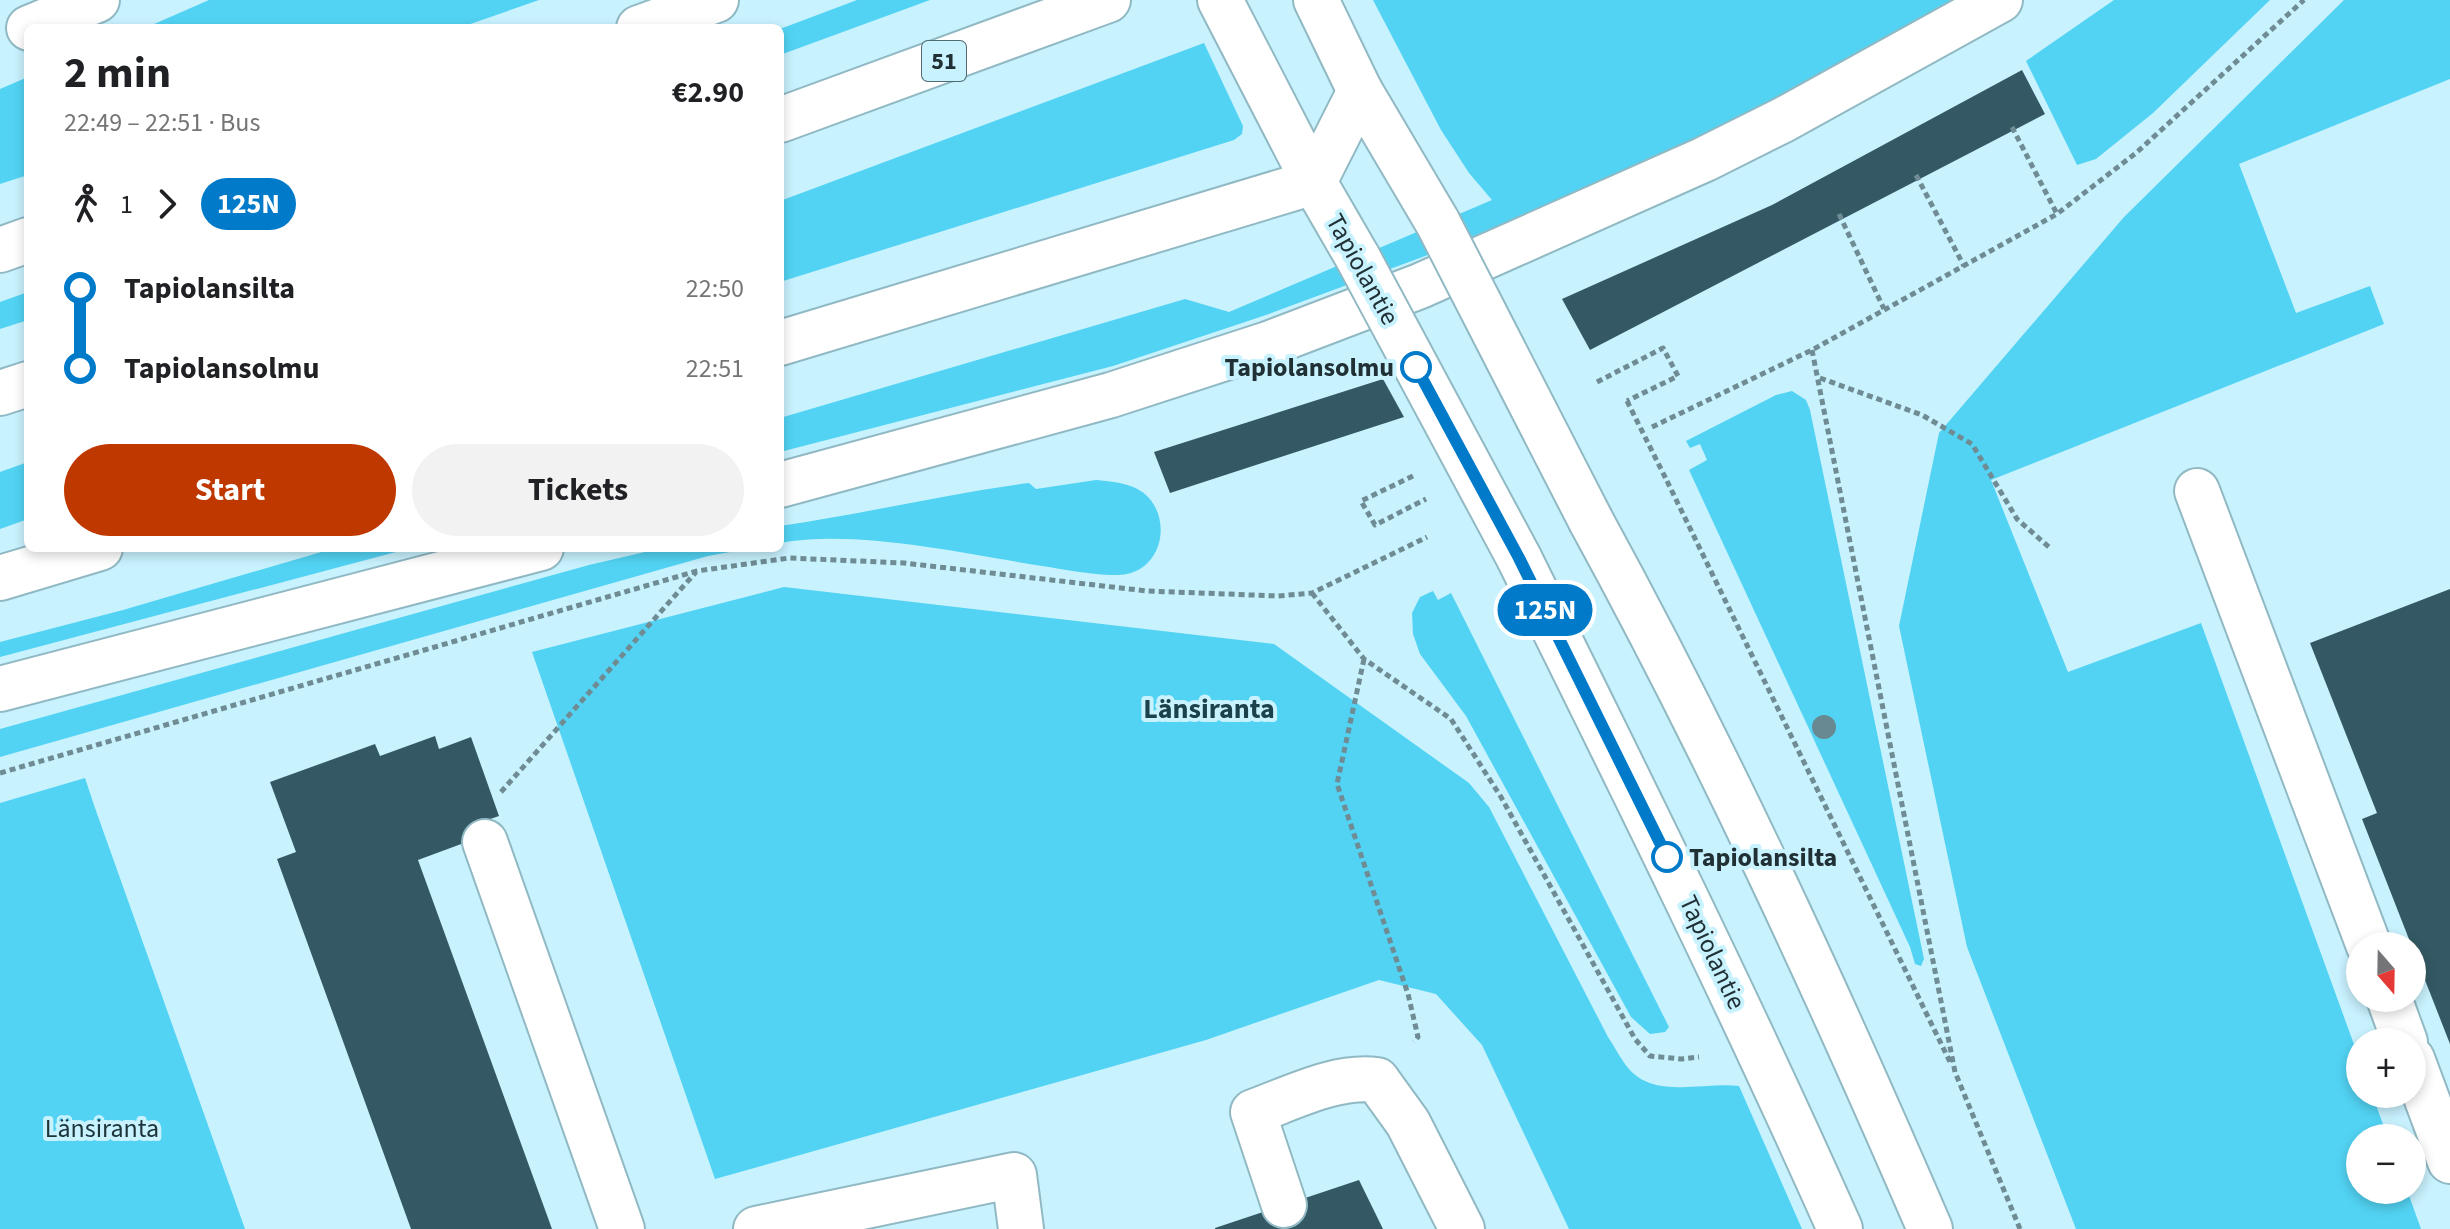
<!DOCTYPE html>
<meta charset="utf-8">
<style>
body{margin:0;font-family:"Source Sans 3",sans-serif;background:#f2f2f2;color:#202124;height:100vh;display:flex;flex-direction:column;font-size:30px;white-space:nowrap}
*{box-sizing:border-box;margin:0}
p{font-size:26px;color:#757577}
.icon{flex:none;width:44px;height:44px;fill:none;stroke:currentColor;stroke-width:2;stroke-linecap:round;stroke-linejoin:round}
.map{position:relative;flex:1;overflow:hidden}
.panel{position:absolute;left:24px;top:24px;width:760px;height:528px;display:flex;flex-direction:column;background:#fff;border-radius:12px;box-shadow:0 4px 12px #0003}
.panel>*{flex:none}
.badge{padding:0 16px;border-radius:26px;font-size:28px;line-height:52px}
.needle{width:52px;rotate:160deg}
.controls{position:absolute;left:2346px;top:932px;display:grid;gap:16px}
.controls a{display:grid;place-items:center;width:80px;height:80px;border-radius:50%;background:#fff;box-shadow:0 4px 12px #0003;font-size:40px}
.map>.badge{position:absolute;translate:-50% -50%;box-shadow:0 0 0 4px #fff}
.legs{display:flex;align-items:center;gap:12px;height:88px;padding:0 40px;font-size:26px}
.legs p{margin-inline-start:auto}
.headline{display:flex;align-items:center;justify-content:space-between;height:136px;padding:0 40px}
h1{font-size:44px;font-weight:700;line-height:60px}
.cta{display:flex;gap:16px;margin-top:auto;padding:16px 40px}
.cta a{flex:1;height:92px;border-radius:48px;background:#bf3800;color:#fff;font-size:32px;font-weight:700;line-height:92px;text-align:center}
.cta a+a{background:#f2f2f2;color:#202124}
ul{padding:0 40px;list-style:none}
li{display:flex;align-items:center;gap:28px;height:80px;font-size:30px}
li i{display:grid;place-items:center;width:12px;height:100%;margin:0 10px;background:currentColor}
li i::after{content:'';width:20px;height:20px;margin:-10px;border:6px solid;border-radius:50%;background:#fff}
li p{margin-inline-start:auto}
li:first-child i{background:linear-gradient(#0000 50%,currentColor 0)}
li:last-child i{background:linear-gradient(currentColor 50%,#0000 0)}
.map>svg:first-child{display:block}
</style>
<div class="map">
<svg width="2450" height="1229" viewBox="0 0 2450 1229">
<rect width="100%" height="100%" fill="#c8f2fe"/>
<path fill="#52d3f3" d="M209,0H539L459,28H145Z
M857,0H930L780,55V29Z
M1373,0H1954L1699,140L1533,216L1266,315L1113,366L780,452V418L1185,299L1229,312L1492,200L1469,173L1441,130Z
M2114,0H2270L2153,113L2096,159L2077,165L2026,61Z
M2344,0H2450V79L2239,164L2296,313L2370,286L2384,324L1991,480L2068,672L2201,623L2360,1061V1094H2372L2388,1138H2360V1190H2407L2421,1229H2076L1967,947L1899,626L1939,433L2124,217Z
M1204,43L1243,126L1242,134L1234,140L780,282V201Z
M28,77V175L0,184V89Z
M28,292V320L0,329V302Z
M1792,391L1806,400L1810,410L1924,959L1921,966L1915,964L1910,947L1689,470L1707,460L1700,444L1690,448L1686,441L1776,395Z
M28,462V519L0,529V472Z
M1096,480C1114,482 1135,483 1148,497C1171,521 1162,567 1127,574C1108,578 1062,569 1042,566C964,554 857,529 780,543V526C863,514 945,494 1029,483L1036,489Z
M335,548H411L0,657V642L123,610Z
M662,548H752L708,556L0,757V729L589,565Z
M784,587L1274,644L1469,783L1489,807L1608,1037C1615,1047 1621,1060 1629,1069C1655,1099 1704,1082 1739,1086L1802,1229H1569L1482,1045L1436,994L1379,980L1206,1040L715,1179L532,652Z
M1433,591L1438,600L1451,593L1669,1027L1665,1032L1650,1034L1631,1017L1466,716L1420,654L1413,634L1412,613L1420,597Z
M85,778L95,808L245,1229H0V803Z"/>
<path fill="#345964" d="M2022,70L2045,114L1590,350L1562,299L1772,205Z
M1383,379L1404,417L1170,493L1154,452Z
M2450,589V1044L2362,819L2377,813L2310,643Z
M435,736L439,749L471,737L499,816L467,827L472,840L418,860L552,1229H411L277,859L296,852L270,782L375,744L380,756Z
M1359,1180L1383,1229H1215V1228Z"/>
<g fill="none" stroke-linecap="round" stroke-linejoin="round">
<defs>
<path id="minor" d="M2197,491L2369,946
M485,842L622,1229
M2389,998L2405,1042
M2412,1059L2450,1161
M1284,1205L1253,1112C1292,1098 1335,1075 1377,1080L1408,1123L1462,1229
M756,1229L1014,1175L1021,1229"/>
<path id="major" d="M1220,0L1314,182L1358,258
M1316,0L1360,91L1438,223
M1591,521C1717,751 1826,988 1930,1229
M1519,558C1629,780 1739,1002 1840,1229"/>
<path id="highway" d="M29,28L97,0
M639,28L716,0
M780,120L1108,0
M0,250L28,240
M780,343L1314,182L1360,91
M0,393L28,384
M780,485L1111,395L1268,344L1420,286L1705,159L1783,120L2000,0
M0,578L100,548
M0,689L541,548"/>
</defs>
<use href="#minor" stroke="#90b9c4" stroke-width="48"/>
<use href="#major" stroke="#90b9c4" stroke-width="48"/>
<use href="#highway" stroke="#90b9c4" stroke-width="48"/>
<path stroke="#6f8b93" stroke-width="5" stroke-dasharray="6 4" stroke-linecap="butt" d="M2012,127L2057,214
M1916,175L1964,266
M1839,214L1884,309
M1812,350L1955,1072L2020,1229
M1820,378L1922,415L1972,444L2017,519L2050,548
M1597,382L1663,348L1678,376L1627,401
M1652,427L1812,350L2057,214L2136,153L2304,0
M1413,476L1361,501L1375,525L1426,499
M1667,481L1951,1064
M1312,593L1364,659L1451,719L1501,797L1635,1039L1650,1056L1681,1059L1699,1057
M1364,659L1337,784L1408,994L1418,1037L1414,1042
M0,773L697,571L789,558L904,563L1147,591L1278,596L1312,593L1427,537
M501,792L696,572"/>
<use href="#minor" stroke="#fff" stroke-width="44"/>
<use href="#major" stroke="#fff" stroke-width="44"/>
<use href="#highway" stroke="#fff" stroke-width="44"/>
<defs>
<path id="major-bridge" d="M1438,223L1591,521
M1358,258L1519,558"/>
</defs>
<use href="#major-bridge" stroke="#90b9c4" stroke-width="48" stroke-linecap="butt"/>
<path stroke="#6f8b93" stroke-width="5" stroke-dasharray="6 4" stroke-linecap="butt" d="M1627,401L1667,481"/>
<use href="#major-bridge" stroke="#fff" stroke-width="44"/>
</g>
<circle fill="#698992" cx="1824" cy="727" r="12"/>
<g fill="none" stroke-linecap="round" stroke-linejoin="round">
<defs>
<path id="line-1" d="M1416,367L1519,558L1667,857"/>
</defs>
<use href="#line-1" stroke="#fff" stroke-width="18"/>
<use href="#line-1" stroke="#007ac9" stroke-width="12"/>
</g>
<g fill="#fff" stroke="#007ac9" stroke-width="4">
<circle cx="1416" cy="367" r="14"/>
<circle cx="1667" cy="857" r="14"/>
</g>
<g text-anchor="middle" stroke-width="8" stroke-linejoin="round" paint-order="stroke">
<rect fill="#c8f2fe" stroke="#526a71" stroke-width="2" x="922" y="41" width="44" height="40" rx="6"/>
<g font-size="24" font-weight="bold" fill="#203035">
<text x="944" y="69">51</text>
</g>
<g font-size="26" fill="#203035" stroke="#c8f2fe">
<text transform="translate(1363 269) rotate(61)" y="9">Tapiolantie</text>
<text transform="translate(1713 952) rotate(65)" y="9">Tapiolantie</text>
</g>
<g font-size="26" font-weight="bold" fill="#203035" stroke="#c8f2fe" text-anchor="end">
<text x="1394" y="376">Tapiolansolmu</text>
<text x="1689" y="866" text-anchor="start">Tapiolansilta</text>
</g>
<g font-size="26" fill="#1b3339" stroke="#c8f2fe">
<text x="102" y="1137">Länsiranta</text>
</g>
<g font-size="28" font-weight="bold" fill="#1b414b" stroke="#c8f2fe">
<text x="1209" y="718">Länsiranta</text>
</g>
</g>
</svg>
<div class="controls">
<a><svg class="needle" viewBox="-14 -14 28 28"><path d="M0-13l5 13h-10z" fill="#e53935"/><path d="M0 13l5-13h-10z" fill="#757577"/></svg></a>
<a>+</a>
<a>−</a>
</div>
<b class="badge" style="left:1545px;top:610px;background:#007ac9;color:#fff">125N</b>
<section class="panel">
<div class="headline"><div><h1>2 min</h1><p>22:49 – 22:51 · Bus</p></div><b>€2.90</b></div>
<div class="legs"><svg class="icon" aria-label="walk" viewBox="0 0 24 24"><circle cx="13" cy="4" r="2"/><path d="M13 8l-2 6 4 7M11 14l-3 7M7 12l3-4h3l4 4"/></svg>1<svg class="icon" aria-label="forward" viewBox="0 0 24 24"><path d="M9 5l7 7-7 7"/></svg><b class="badge" style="background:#007ac9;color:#fff">125N</b></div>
<ul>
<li><i style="color:#007ac9"></i><b>Tapiolansilta</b><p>22:50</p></li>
<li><i style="color:#007ac9"></i><b>Tapiolansolmu</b><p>22:51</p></li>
</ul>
<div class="cta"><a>Start</a><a>Tickets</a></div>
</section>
</div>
